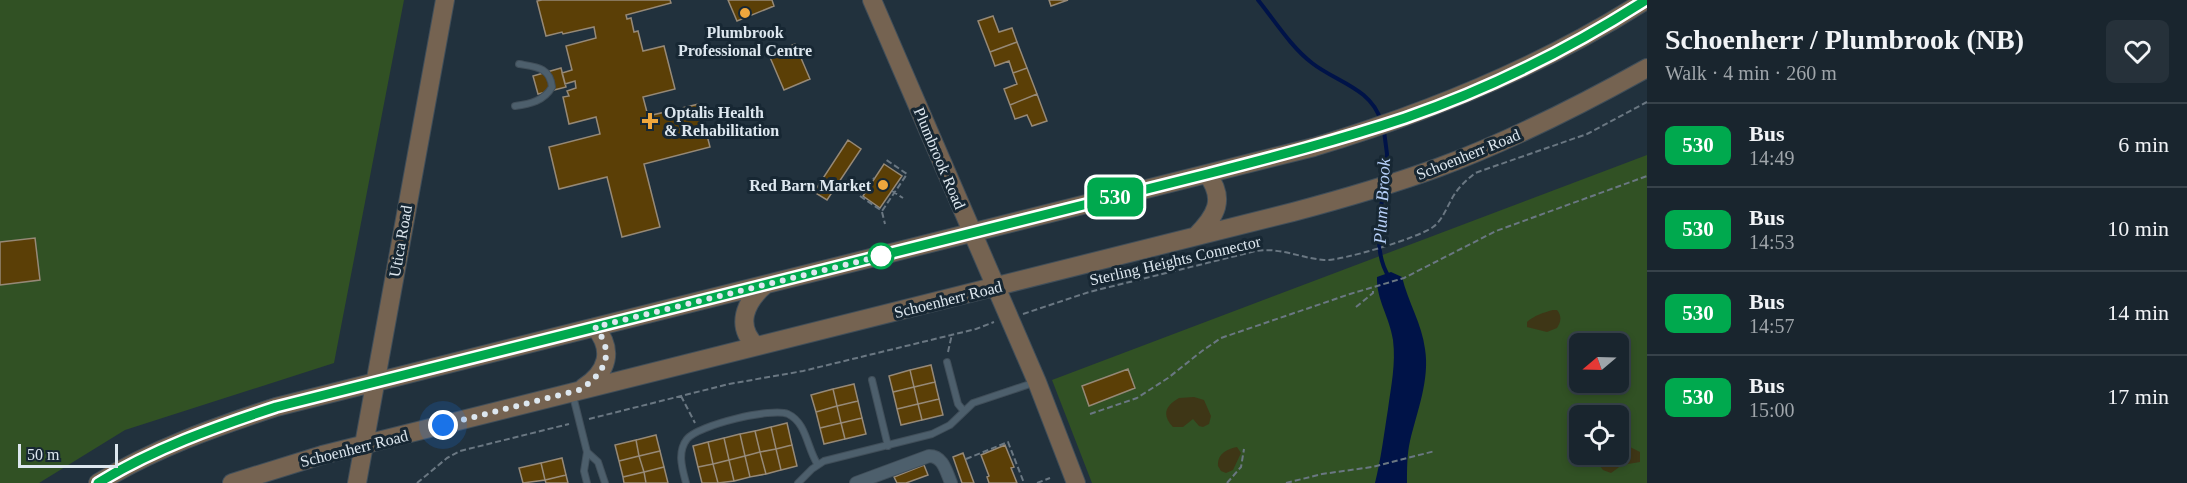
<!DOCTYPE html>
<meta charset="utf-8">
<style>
body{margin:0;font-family:Georgia,serif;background:#26313a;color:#f1f3f6;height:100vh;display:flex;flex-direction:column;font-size:22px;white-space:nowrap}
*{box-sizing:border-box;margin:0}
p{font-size:20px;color:#9fa5aa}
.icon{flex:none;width:33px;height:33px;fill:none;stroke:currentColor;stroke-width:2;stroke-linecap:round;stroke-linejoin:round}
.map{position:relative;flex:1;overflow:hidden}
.side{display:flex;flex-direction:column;background:#19252e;width:540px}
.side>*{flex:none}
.badge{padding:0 12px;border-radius:9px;font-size:21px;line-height:39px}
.needle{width:39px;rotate:251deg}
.buttons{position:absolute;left:1569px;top:333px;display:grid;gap:12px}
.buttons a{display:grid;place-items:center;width:60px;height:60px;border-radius:9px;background:#19252e;box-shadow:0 3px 9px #0003,0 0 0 2px #37424a;font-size:30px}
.scale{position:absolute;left:18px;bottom:15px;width:100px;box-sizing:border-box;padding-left:6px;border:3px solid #dde7ef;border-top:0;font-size:16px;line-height:21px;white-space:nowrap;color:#dde7ef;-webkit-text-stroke:4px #172733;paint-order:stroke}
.you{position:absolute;width:30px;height:30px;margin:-15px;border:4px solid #fff;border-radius:50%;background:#1a73e8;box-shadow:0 0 0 9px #1a73e833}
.map>.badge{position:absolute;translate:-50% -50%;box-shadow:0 0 0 3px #fff}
.round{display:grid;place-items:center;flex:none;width:63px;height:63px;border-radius:9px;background:#26313a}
.overview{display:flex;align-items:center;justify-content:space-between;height:102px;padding:0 18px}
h1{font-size:28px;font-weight:600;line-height:45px}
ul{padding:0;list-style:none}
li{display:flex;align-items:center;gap:18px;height:84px;padding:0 18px;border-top:2px solid #37424a}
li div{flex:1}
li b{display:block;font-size:22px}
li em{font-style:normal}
li .badge{min-width:66px;font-weight:700;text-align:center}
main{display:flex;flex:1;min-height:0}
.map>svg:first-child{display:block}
</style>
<main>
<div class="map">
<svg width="1647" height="483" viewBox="0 0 1647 483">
<rect width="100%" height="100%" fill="#21313d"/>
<path fill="#315124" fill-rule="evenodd" d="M0,0H404L334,363L125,430L39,483H0Z
M1647,155V483H1092L1052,380ZM1580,344H1618V382H1580ZM1580,416H1618V454H1580Z"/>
<path fill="#3e3616" d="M1553,310H1557C1562,316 1561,322 1557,328L1547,332L1527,327V322C1533,316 1545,312 1553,310Z
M1179,398L1194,397L1204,400L1211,416L1209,424L1203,427L1199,426L1193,419L1183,427H1173C1161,415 1166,405 1179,398Z
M1624,444L1640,452V462L1622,465L1611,473L1603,470L1600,466L1602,458L1618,454L1619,445Z
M1237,447L1241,453L1233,470L1226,473L1221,471L1218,466C1217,454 1227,449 1237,447Z"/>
<path fill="#001348" d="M1391,272L1402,277C1408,302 1422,324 1425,349C1430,379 1417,412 1410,441C1407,454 1407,469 1407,483H1375C1381,459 1384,434 1388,409C1391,386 1396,364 1393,340C1390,318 1376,299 1377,277Z"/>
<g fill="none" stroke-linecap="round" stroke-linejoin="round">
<path stroke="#001348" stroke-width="4" d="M1258,0C1275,21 1291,47 1312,63C1336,82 1371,88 1381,121
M1384,131L1387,154L1385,180
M1383,191C1380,219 1373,252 1389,277"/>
</g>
<path fill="#5b3f06" stroke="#968977" stroke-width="1.5" d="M542,0H670L671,3L626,15L627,19L631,18L634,32L638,31L643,51L664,46L675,89L643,97L648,116L699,104L710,147L644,164L660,227L622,237L607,177L559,189L549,147L600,134L596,117L569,124L563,97L569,96L567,91L576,88L575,81L565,84L562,73L572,70L566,46L596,38L594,27L563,34L562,32L546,36L537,1Z
M728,0H772L774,6L737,21Z
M1049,0H1068L1051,6Z
M993,16L999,32L1012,28L1017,42L990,52L978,21Z
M1017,42L1027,68L1013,73L1009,61L995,66L990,52Z
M795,44L810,79L784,90L769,55Z
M561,68L566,87L538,94L533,76Z
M1027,68L1037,94L1010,105L1004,89L1017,84L1013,73Z
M1037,94L1047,121L1032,126L1027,115L1015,119L1010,105Z
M848,140L861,149L827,200L814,192Z
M884,164L902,176L880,208L863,196Z
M35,238L40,280L0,285V242Z
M931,365L935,382L914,387L910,370Z
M1128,369L1135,388L1089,406L1082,386Z
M910,370L914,387L893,392L889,376Z
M935,382L939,399L918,404L914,387Z
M854,384L858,401L837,406L833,389Z
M914,387L918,404L897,409L893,392Z
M833,389L837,406L816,412L811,395Z
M939,399L943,415L922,420L918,404Z
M858,401L862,418L841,423L837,406Z
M918,404L922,420L901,425L897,409Z
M837,406L841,423L820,428L816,412Z
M862,418L866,434L845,439L841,423Z
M787,423L792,445L776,449L771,427Z
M841,423L845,439L824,444L820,428Z
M771,427L776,449L760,452L755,431Z
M755,431L760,452L745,456L740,434Z
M740,434L745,456L729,460L724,438Z
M656,435L660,451L639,456L636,440Z
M724,438L729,460L713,464L708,442Z
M636,440L639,456L619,461L615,445Z
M708,442L713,464L698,467L693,446Z
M792,445L797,466L781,470L776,449Z
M1005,445L1014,467L1011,468L1017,483H989L987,477L989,476L981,455Z
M776,449L781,470L766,474L760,452Z
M660,451L664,467L644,472L639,456Z
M760,452L766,474L750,477L745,456Z
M963,453L974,483H962L953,457Z
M639,456L644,472L623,477L619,461Z
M745,456L750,477L734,481L729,460Z
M562,458L566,475L545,480L541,463Z
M729,460L734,481L718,483L713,464Z
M541,463L545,480L523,483L519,468Z
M713,464L718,483H702L698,467Z
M924,465L928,475L906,483H897L894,477Z
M664,467L668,483H646L644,472Z
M644,472L646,483H624L623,477Z
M566,475L568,483H546L545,480Z"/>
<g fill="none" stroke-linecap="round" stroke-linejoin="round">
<defs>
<path id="lane" d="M515,106C530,104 544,101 552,87C550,67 536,67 519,64
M947,362L958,404L963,410
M872,380L888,446
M573,396L587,452L584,471L587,483
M587,452L598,462L605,483
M686,483C682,468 677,452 687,439C698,425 773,407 788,414C807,423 807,449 818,465
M798,483L812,469L824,461L932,434L950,425L973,403L1036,382"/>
<path id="street" d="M856,483L929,456C943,456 946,471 951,483"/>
<path id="secondary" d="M872,0L1037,382L1076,483
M1196,236C1216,216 1226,199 1207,174
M756,346C735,326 745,302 765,285
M583,388C608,372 614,350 595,327
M98,483C153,449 215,427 276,407L1314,147C1430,112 1543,66 1646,0
M232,483L322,455L1293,212C1342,199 1390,185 1437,168C1510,141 1579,106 1647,68
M357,483L445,0"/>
</defs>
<use href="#lane" stroke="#404e59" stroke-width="8"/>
<use href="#street" stroke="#404e59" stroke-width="14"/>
<use href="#secondary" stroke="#404e59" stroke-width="20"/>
<path stroke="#6a7782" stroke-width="2" stroke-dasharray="6 3" stroke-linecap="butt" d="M873,178L874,179
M892,191L903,198
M860,196L882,211L907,174L885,159
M882,212L885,224
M1356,307L1373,293V288
M1023,314L1089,292L1256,251C1280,247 1300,258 1324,260C1342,261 1418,238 1433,227C1444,219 1448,203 1456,192C1461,185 1468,179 1475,173L1587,134L1647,102
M948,352L952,334
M681,396L695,423
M1090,414L1137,398L1168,378L1202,351L1221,338L1350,294L1404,278L1496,231L1647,176
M589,419L729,384L803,371L976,329L994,322
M966,459L1008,442L1024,483
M417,483L447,458L460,451L569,424
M1037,483L1050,478
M1227,483L1241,467L1244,449
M1286,483L1322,474L1372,467L1435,451"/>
<use href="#lane" stroke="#4d5f6c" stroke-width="6"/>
<use href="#street" stroke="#4d5f6c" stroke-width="12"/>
<use href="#secondary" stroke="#756351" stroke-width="18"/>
</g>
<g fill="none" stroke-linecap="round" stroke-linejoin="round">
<defs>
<path id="line" d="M98,483C153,449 215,427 276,407L1207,174C1273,157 1339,140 1405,118C1489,89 1571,48 1646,0"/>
</defs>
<use href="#line" stroke="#fff" stroke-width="14"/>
<use href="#line" stroke="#00a94e" stroke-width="9"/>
<path stroke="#dde7ef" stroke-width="6" stroke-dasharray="0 10.8" d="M443,425L579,390C605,374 616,353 595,327L881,256"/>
</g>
<g fill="#efa73d" stroke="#172733" stroke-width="2">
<circle cx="745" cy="13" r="6"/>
<path d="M647 112h6v6h6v6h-6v6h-6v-6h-6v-6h6z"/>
<circle cx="883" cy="185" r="6"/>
</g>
<circle fill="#fff" stroke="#00a94e" stroke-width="3" cx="881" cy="256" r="12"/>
<g text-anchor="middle" stroke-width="6" stroke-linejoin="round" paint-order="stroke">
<g font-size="16" font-weight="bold" fill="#dde7ef" stroke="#172733">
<text x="745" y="38">Plumbrook<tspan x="745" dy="18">Professional Centre</tspan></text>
<text x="664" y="118" text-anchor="start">Optalis Health<tspan x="664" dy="18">&amp; Rehabilitation</tspan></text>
<text x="871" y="191" text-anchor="end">Red Barn Market</text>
</g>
<g font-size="16" fill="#dde7ef" stroke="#172733">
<text transform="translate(1468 154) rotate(-22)" y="6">Schoenherr Road</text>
<text transform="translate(940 158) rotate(67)" y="6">Plumbrook Road</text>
<text transform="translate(400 241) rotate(-80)" y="6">Utica Road</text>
<text transform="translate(1175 260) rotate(-13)" y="6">Sterling Heights Connector</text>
<text transform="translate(948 299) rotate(-14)" y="6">Schoenherr Road</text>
<text transform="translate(354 448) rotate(-14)" y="6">Schoenherr Road</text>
</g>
<g font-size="18" font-style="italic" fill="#b7d0f9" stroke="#172733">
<text transform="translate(1382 201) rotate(-87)" y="6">Plum Brook</text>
</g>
</g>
</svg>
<div class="buttons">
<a><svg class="needle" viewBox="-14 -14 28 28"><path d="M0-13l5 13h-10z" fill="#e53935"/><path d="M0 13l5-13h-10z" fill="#9fa5aa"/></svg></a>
<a><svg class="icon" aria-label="locate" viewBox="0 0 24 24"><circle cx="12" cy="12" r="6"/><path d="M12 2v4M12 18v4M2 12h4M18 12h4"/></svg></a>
</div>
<div class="scale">50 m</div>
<div class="you" style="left:443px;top:425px"></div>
<b class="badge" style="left:1115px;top:197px;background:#00a94e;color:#fff">530</b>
</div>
<section class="side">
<div class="overview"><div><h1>Schoenherr / Plumbrook (NB)</h1><p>Walk · 4 min · 260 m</p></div><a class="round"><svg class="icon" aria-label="heart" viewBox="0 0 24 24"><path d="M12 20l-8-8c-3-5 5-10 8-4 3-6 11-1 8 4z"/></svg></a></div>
<ul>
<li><span class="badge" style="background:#00a94e;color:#fff">530</span><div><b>Bus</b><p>14:49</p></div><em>6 min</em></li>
<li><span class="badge" style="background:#00a94e;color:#fff">530</span><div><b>Bus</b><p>14:53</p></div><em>10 min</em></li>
<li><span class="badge" style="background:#00a94e;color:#fff">530</span><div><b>Bus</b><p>14:57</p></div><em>14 min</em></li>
<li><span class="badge" style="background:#00a94e;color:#fff">530</span><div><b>Bus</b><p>15:00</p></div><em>17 min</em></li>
</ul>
</section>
</main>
